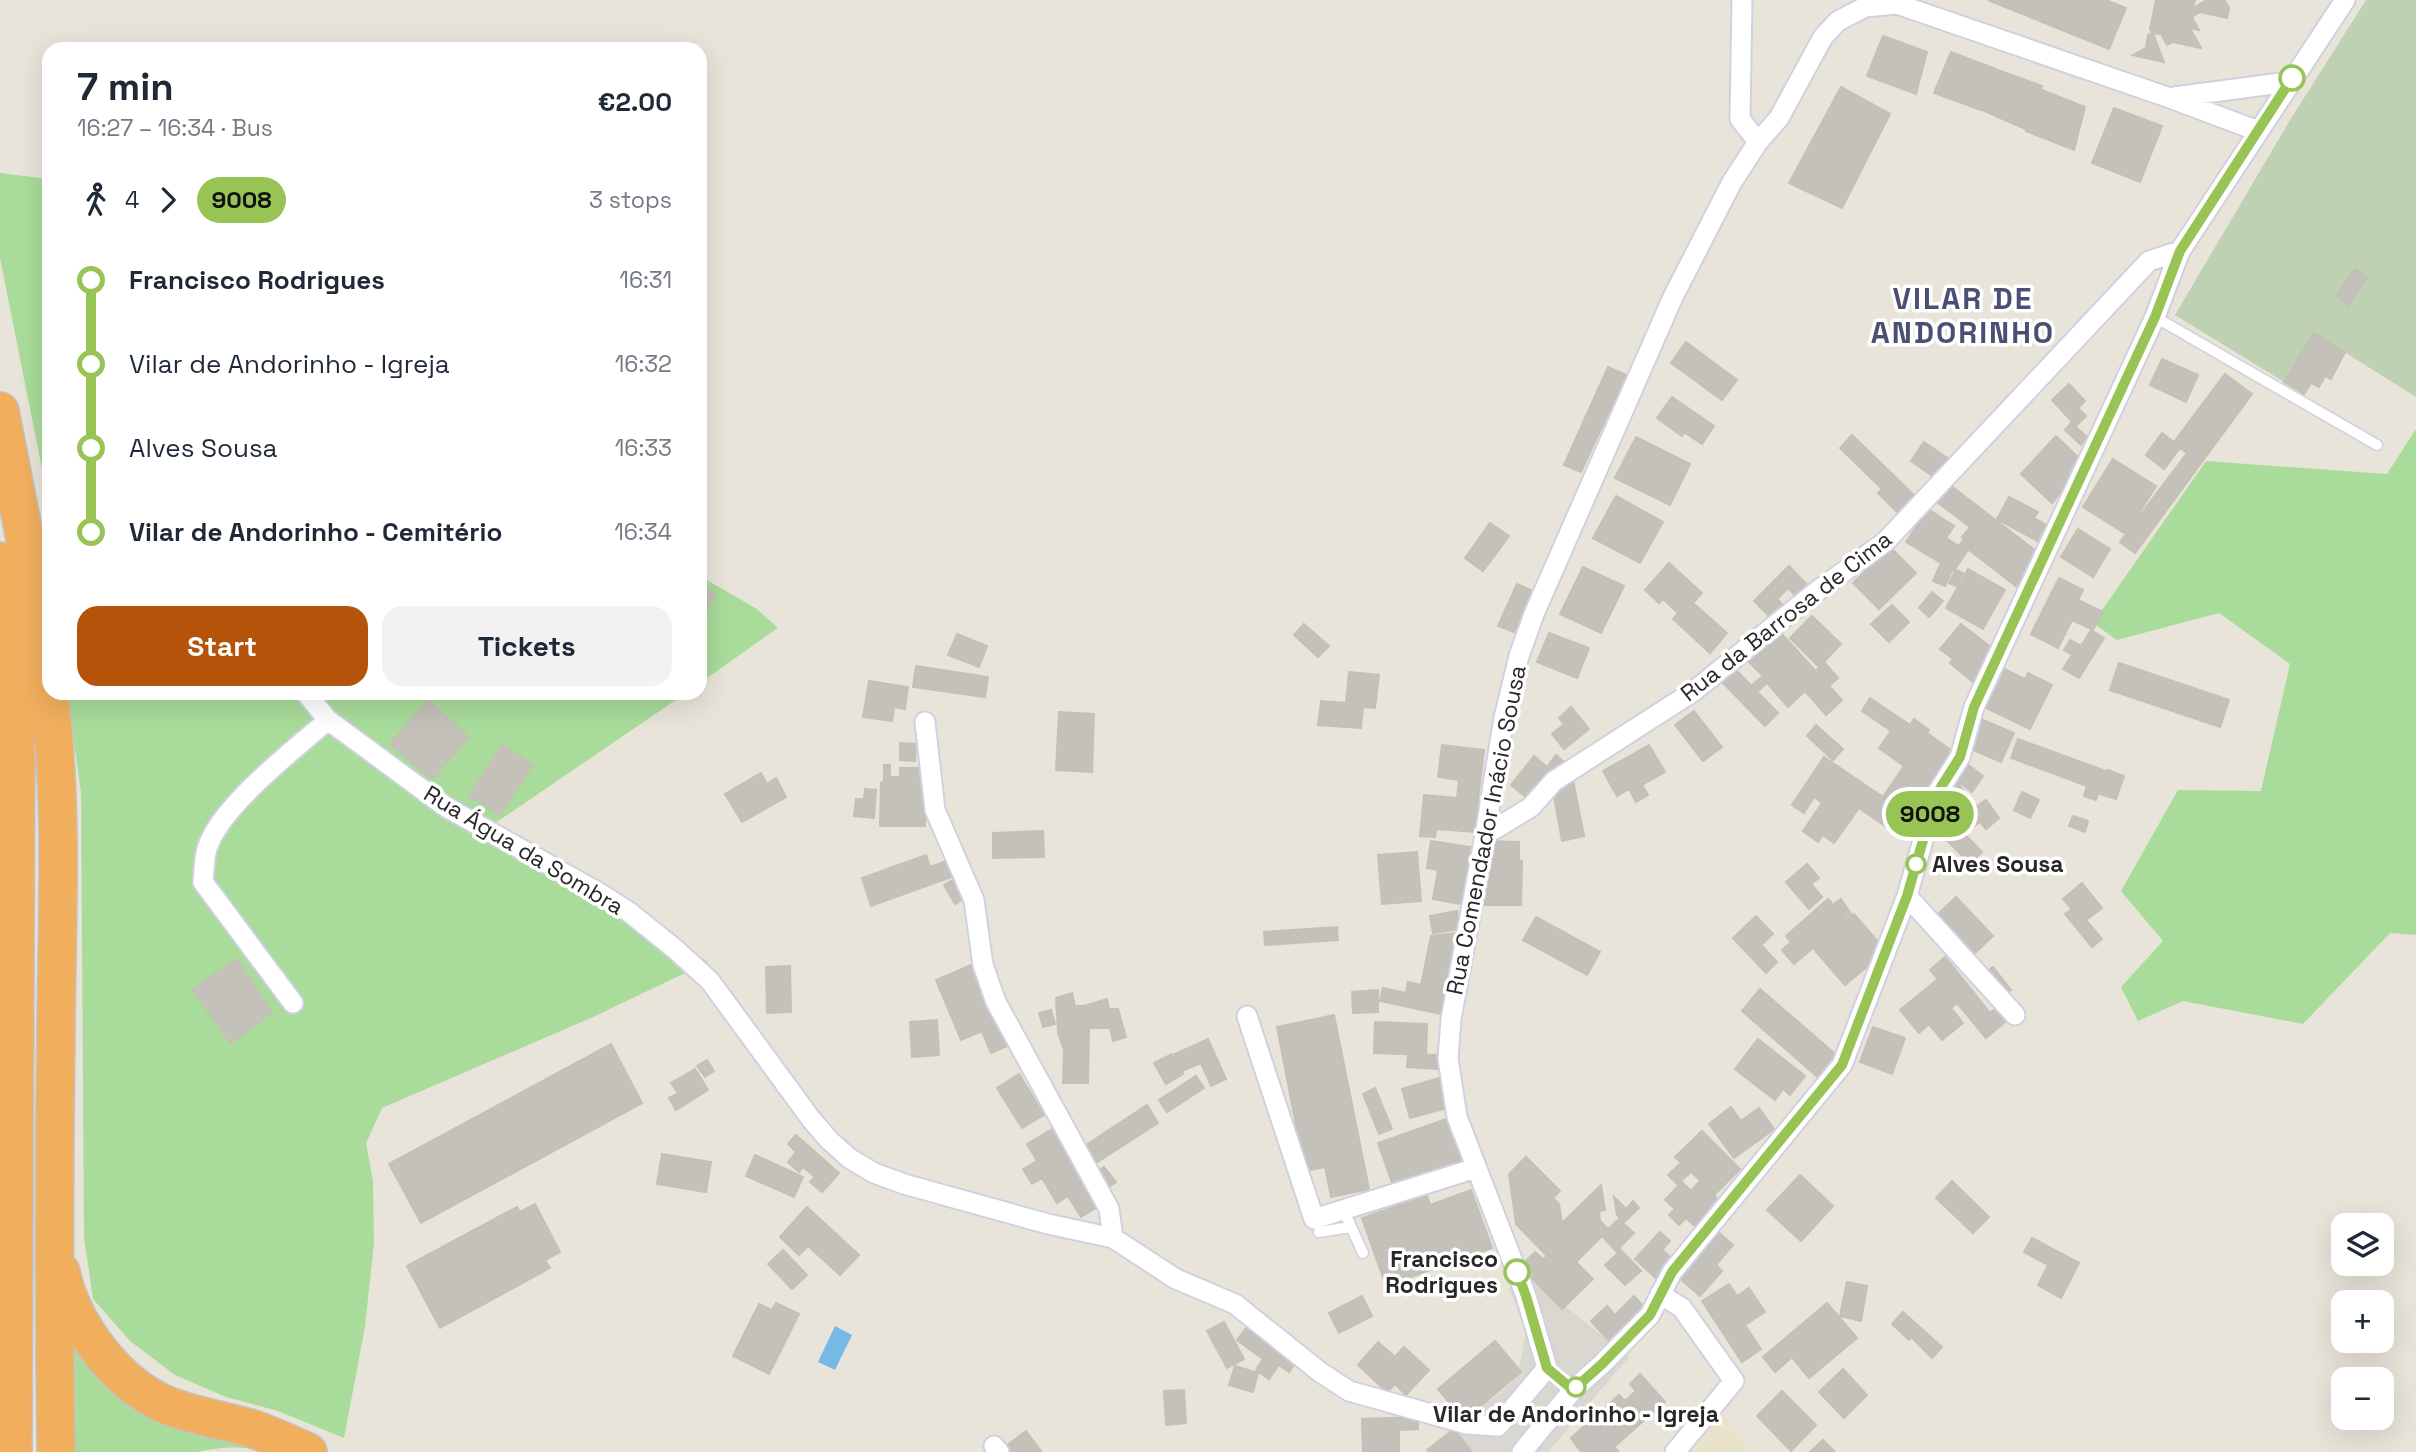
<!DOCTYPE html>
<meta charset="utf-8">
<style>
body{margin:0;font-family:"Space Grotesk",sans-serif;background:#f2f2f3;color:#1f2937;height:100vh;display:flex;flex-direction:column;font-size:26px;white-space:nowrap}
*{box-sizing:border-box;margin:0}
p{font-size:23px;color:#747a83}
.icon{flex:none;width:38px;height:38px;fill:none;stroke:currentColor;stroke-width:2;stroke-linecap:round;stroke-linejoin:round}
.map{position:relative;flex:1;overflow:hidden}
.drawer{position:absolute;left:42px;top:42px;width:665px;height:658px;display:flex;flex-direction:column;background:#fff;border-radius:21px;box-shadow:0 7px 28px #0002}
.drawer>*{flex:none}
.badge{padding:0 14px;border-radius:23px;font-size:24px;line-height:46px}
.fabs{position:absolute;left:2331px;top:1213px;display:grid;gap:14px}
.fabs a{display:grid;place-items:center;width:63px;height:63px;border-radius:14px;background:#fff;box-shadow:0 7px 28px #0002;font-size:35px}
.map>.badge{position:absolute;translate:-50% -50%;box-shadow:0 0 0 4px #fff}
.legs{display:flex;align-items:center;gap:10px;height:77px;padding:0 35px;font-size:23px}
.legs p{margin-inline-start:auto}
.headline{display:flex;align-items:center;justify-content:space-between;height:119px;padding:0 35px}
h1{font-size:38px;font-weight:800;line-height:52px}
.primary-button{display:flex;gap:14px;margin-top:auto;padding:14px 35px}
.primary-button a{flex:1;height:80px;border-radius:21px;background:#b45309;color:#fff;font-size:28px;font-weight:800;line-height:80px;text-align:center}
.primary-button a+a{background:#f2f2f3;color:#1f2937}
ul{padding:0 35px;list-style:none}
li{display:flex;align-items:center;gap:24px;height:84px;font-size:26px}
li i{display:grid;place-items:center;width:10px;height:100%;margin:0 9px;background:currentColor}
li i::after{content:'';width:18px;height:18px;margin:-9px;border:5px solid;border-radius:50%;background:#fff}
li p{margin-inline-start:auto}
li:first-child i{background:linear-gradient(#0000 50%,currentColor 0)}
li:last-child i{background:linear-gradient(currentColor 50%,#0000 0)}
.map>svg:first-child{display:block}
</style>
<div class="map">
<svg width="2416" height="1452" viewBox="0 0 2416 1452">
<rect width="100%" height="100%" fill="#e9e4da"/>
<path fill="#eae3cb" d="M1719,1409L1750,1452H1685Z"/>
<path fill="#a9dc9a" d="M0,173L49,179V530L44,479L0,258Z
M2416,429V935L2390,933L2303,1024L2183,1001L2138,1021L2121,987L2163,941L2121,891L2178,790L2261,791L2290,664L2219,613L2117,640L2093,623L2206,461L2387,474Z
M700,576L757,609L778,628L700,683Z
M67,693H686L491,826L549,860L708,962L593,1017L382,1108L366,1143L373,1181L374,1243L365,1327L344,1438L278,1411L226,1397L175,1375L130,1341L93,1299L84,1237L81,792Z
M69,1325L268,1452C244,1446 222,1446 197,1452H70Z"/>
<path fill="#bed2b3" d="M2366,0H2416V397L2314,333L2284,382L2175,315L2290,120Z"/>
<path fill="#dad7d1" d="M1530,1278L1629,1357L1548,1452H1472L1456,1432L1464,1415L1493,1398L1511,1383L1519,1368L1526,1331L1509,1288Z"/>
<path fill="#75b9e4" d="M835,1326L852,1335L835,1370L818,1362Z"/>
<path fill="#c4c1ba" stroke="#c4c0b4" stroke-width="2" d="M1988,0H2106L2126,8L2109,49Z
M2156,0H2195L2193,8L2207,0H2221L2225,1L2229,8L2227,18L2200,12L2192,17L2199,30L2190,28L2201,48L2173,42L2167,45L2161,34L2153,33L2164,62L2133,55L2146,48L2148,35L2152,33L2150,29Z
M1883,36L1927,52L1916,94L1867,76Z
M1951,52L1996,69L1981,110L1934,93Z
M1998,70L2042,86L2025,129L1982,110Z
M1841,87L1890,114L1842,208L1789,183Z
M2042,90L2085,107L2074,150L2026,131Z
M2114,108L2162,126L2140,182L2092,163Z
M2355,269L2368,277L2348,305L2336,296Z
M2314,333L2345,352L2331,379L2325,376L2319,387L2311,383L2304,394L2284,382Z
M1686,342L1737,380L1722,400L1671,363Z
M2162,359L2198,375L2186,402L2150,385Z
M1608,367L1626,375L1581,472L1564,465Z
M2225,374L2252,394L2135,553L2120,542L2187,453L2180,448L2164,469L2146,455L2162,433L2174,442Z
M2069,384L2085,401L2078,408L2086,416L2076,426L2052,400Z
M1672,397L1714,426L1702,444L1684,432L1682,436L1657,418Z
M2071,423L2087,437L2081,445L2065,430Z
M1852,435L1919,500L1902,517L1878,493L1882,489L1840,448Z
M2056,436L2084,463L2052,503L2021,474Z
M1636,437L1690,464L1670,505L1615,478Z
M1924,442L1953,462L1940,481L1911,461Z
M2113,459L2156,486L2126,534L2083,507Z
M1946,482L2040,554L2016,586L1969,550L1973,545L1962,537L1970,527L1933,499Z
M1616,496L1663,522L1640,563L1593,538Z
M2009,497L2038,512L2034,518L2050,527L2041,543L1997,519Z
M1928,509L1954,526L1946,538L1959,546L1963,540L1971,545L1954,571L1906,542Z
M1490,523L1509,536L1483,571L1465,558Z
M2078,529L2110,549L2093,577L2061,557Z
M1890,547L1916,573L1879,609L1853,583Z
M1669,563L1702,593L1693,603L1727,633L1710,653L1673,619L1678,613L1663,599L1659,603L1645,590Z
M1940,565L1952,571L1945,586L1933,581Z
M1789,566L1810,588L1799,599L1788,588L1777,599L1783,605L1770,617L1754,601Z
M1583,567L1624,586L1601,633L1560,614Z
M1968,569L2005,590L1983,629L1946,608Z
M1956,570L1963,573L1956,586L1949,583Z
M2059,578L2083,590L2078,600L2103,612L2093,630L2072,620L2058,648L2031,634Z
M1517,584L1533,591L1514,632L1498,626Z
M700,586L715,594L700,625Z
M1932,592L1943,601L1929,617L1919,608Z
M1892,605L1909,622L1889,642L1871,624Z
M1812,616L1841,644L1819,667L1790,638Z
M1304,624L1329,646L1318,657L1294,635Z
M1961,624L1997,652L1973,682L1950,663L1953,659L1940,649Z
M2091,630L2104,638L2079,678L2063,669L2072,655L2064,650L2070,640L2081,646Z
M1549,633L1589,648L1577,678L1537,662Z
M1781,633L1842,700L1826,715L1805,691L1788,707L1767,683L1758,691L1752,685L1763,676L1749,662Z
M957,634L987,646L979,667L948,655Z
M1824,662L1838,678L1830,685L1817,669Z
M2119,663L2229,700L2220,727L2110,690Z
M916,666L988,677L985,697L913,687Z
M2002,668L2025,679L2028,673L2052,685L2030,729L1984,707Z
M1736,670L1778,713L1765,726L1723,683Z
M1349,672L1379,675L1375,708L1363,707L1361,728L1318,725L1321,701L1346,703Z
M869,681L908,687L905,709L894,707L892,721L863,717Z
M1870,698L1910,725L1914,719L1929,730L1927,733L1958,755L1901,837L1859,808L1834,843L1823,835L1818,842L1803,831L1822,803L1814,797L1804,813L1792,805L1824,757L1883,797L1904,766L1879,748L1891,731L1862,711Z
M428,700L469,737L432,779L390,744Z
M1571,707L1589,729L1564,749L1552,734L1564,724L1559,718Z
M1694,711L1722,747L1703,761L1675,725Z
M1059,712L1094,714L1092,772L1056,770Z
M1978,718L2014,733L2001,762L1966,747Z
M1816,725L1843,749L1833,760L1807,736Z
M2018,739L2106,771L2096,800L2084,796L2087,786L2011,758Z
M900,743L916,744L915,761L900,760Z
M502,745L533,765L500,815L469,796Z
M1442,745L1484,750L1478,800L1457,798L1459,780L1438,777Z
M1649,745L1665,772L1642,785L1648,795L1636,802L1629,789L1617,796L1603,771Z
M1556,755L1564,762L1532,802L1511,785L1534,756L1547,767Z
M1963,761L1983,776L1972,792L1952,777Z
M884,765H890V777H900V768H926L925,826H880L881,783L884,782Z
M2108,770L2124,776L2116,799L2100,794Z
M761,773L767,784L776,778L786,797L742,822L725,794Z
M1573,780L1584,836L1562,841L1552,785Z
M1956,781L1976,807L1986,800L1999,818L1986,829L1980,822L1969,830L1940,793Z
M865,789L876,790L874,818L854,816L856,799H864Z
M2022,792L2039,800L2030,818L2014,810Z
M1424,795L1478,800L1475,832L1436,829L1435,837L1420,836Z
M1942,811L1982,852L1970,864L1930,823Z
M2073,816L2088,821L2085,832L2069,826Z
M1043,831L1044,857L993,858V833Z
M1431,841L1470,847L1461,904L1433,899L1438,870L1427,868Z
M1486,841L1519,842V861H1522L1521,905H1484Z
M1417,852L1421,901L1382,904L1378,855Z
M926,855L930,867L955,858L960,874L871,906L862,878Z
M1807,864L1819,878L1811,884L1822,897L1809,909L1786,882Z
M958,877L968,896L955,904L944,885Z
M2082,883L2102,908L2086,920L2102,939L2092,947L2065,914L2072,909L2063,899Z
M1956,897L1993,936L1973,955L1936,916Z
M1828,899L1847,920L1854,914L1886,951L1845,985L1813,948L1794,964L1782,950L1791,942L1786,936Z
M1841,899L1851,914L1845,918L1835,903Z
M1457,911L1460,929L1433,933L1430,916Z
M1756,916L1773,934L1761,945L1777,962L1766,973L1733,938Z
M1536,917L1600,952L1587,975L1523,940Z
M1337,927L1338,940L1265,945L1264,932Z
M1458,933L1441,1014L1380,1001L1383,988L1406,993L1408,982L1421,985L1431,936Z
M1945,957L1990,1013L1995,1009L2005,1022L1986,1038L1957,1003L1951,1008L1963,1023L1942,1040L1929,1024L1919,1033L1900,1010L1938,979L1930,970Z
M236,959L272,1012L231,1043L192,990Z
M978,962L1012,1044L991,1053L982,1031L961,1040L936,980Z
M790,966L791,1012L767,1013L766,967Z
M1993,967L2011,990L2001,998L1983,975Z
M1760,989L1840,1058L1821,1080L1742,1011Z
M1378,990V1012L1353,1013L1352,992Z
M1072,993L1075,1006H1084L1107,999L1109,1009H1118L1126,1037L1113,1041L1110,1028H1089L1088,1083H1063L1064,1050L1058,1032L1056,998Z
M1051,1010L1055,1024L1043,1027L1039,1013Z
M1334,1015L1369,1189L1331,1197L1325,1167L1305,1171L1277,1027Z
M937,1020L939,1055L912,1057L910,1022Z
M1375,1022L1427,1024L1426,1055L1374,1053Z
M1873,1027L1905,1038L1892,1074L1860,1062Z
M1208,1039L1226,1079L1211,1086L1201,1063L1182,1071L1175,1054Z
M1758,1039L1805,1076L1790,1095L1783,1089L1775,1100L1735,1069Z
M611,1044L642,1103L421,1223L389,1164Z
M1172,1054L1183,1074L1166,1084L1154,1063Z
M1408,1054L1438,1055L1437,1069L1407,1067Z
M707,1060L714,1071L705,1077L697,1066Z
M695,1069L708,1090L676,1110L669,1098L678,1093L671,1083Z
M1019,1074L1044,1115L1022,1128L997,1088Z
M1196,1076L1204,1088L1167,1112L1159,1100Z
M1439,1078L1447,1108L1410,1118L1402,1089Z
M1375,1088L1392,1129L1379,1134L1363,1094Z
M1147,1105L1158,1123L1091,1166L1080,1149Z
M1731,1107L1741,1121L1759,1108L1774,1129L1734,1158L1709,1124Z
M1449,1118L1464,1163L1394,1188L1378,1143Z
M1054,1128L1101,1205L1081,1217L1068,1196L1057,1203L1042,1178L1032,1184L1023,1169L1037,1161L1027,1144Z
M1702,1131L1740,1169L1715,1194L1675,1157Z
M796,1135L839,1173L822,1192L810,1182L815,1177L803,1167L799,1172L788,1162L796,1152L788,1144Z
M662,1154L711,1162L706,1192L657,1184Z
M755,1155L803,1177L794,1197L746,1176Z
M1526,1157L1560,1191L1553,1198L1559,1204L1562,1223L1601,1185L1605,1210L1599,1211L1600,1221L1608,1229L1620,1218L1617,1215L1614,1197L1626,1209L1633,1201L1639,1208L1623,1223L1634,1233L1619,1248L1641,1271L1625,1285L1605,1265L1618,1253L1602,1236L1576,1262L1593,1279L1562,1309L1528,1274L1547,1256L1516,1224L1509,1174Z
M1681,1163L1690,1173L1677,1184L1668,1175Z
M1104,1167L1116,1182L1106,1189L1095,1174Z
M1800,1175L1833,1206L1801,1241L1767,1210Z
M1952,1181L1989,1217L1973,1233L1936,1198Z
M1682,1182L1691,1191L1699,1182L1722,1203L1698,1229L1686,1218L1679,1225L1669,1215L1675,1209L1665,1200Z
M1471,1190L1492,1248L1386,1286L1362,1218L1427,1195L1430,1205Z
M535,1204L560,1252L545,1260L550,1268L440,1328L407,1266L517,1207L520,1212Z
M807,1207L859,1255L840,1275L808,1246L799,1255L780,1237Z
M1716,1230L1733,1245L1716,1265L1722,1271L1700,1296L1676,1275Z
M1660,1232L1670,1241L1662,1250L1675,1261L1658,1280L1635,1259Z
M2032,1238L2079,1263L2061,1298L2038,1285L2048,1265L2024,1252Z
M783,1250L807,1275L792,1289L768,1264Z
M1535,1252L1542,1258L1531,1270L1524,1263Z
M1847,1282L1867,1286L1861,1321L1840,1316Z
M1729,1284L1737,1296L1749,1288L1765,1312L1745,1325L1761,1349L1742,1362L1702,1301Z
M1362,1296L1372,1316L1339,1333L1329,1313Z
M1634,1296L1646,1309L1611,1343L1591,1321L1607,1306L1615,1315Z
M776,1303L799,1314L769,1374L733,1356L759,1304L772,1310Z
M1827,1303L1857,1338L1809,1378L1792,1357L1775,1372L1763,1357Z
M1903,1312L1921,1328L1909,1340L1892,1324Z
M1224,1322L1244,1359L1227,1368L1207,1331Z
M1247,1327L1296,1362L1289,1372L1279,1365L1269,1379L1256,1370L1263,1359L1237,1340Z
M1922,1329L1942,1347L1932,1358L1913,1339Z
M1495,1341L1521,1372L1464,1420L1438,1389Z
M1378,1342L1395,1357L1404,1347L1429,1370L1406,1395L1395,1384L1387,1392L1358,1365Z
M1235,1366L1258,1373L1253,1392L1229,1385Z
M1843,1369L1867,1395L1844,1418L1819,1392Z
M1640,1374L1665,1402L1614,1447L1619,1452H1581L1571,1438L1619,1395L1625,1401L1636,1391L1630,1384Z
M1184,1390L1186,1423L1166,1425L1164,1391Z
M1782,1391L1816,1425L1791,1451L1757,1416Z
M1418,1417V1429L1399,1430V1451L1363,1452L1362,1419Z
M1454,1429L1472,1452H1429L1427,1450Z
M1026,1431L1041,1451L1002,1452L1001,1450Z
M1823,1440L1835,1452H1810Z"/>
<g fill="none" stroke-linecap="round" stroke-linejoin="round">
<defs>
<path id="lane" d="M2155,317L2377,445
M1343,1209L1363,1253
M1319,1232L1351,1227"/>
<path id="street" d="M1742,0L1740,119L1758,142
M2174,97L2289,82
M306,693L328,720L446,807L601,894L629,912L675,949L710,981L811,1119L829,1140L849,1158L874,1173L904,1184L1048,1224L1113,1238L1176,1279L1235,1304L1320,1372L1349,1391L1467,1424L1498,1426
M925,722L935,810L974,900L983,965L996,1002L1109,1209L1113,1238
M1485,835L1531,807L1554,781L1694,691L1817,591L1885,542L2149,261L2180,251
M1907,896L2015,1015
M293,1003L203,882C204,871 204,859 207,849C219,807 294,750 328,720
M1247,1016L1314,1219L1476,1168
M1660,1294L1682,1308L1734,1381L1675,1452
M1547,1368L1526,1296L1457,1117L1448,1059L1451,1019L1485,835L1504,718L1519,656L1534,614L1673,297L1732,182L1758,142L1779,118L1823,37L1838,21L1865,7L1897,4L2170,98L2258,131
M1498,1426L1547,1368
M994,1446L999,1452
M1522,1452L1573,1390L1602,1364L1650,1315L1672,1272L1842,1065L1907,896L1936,795L1960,757L1974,707L2155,317L2180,251L2345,0"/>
<path id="highway" d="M0,411L37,601L49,693
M0,561L16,735L13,1452
M49,693C63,803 57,916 56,1027C54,1169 54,1310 56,1452
M61,1272C72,1324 115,1382 164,1404C192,1416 224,1420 253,1429C271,1435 290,1444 308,1452"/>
</defs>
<use href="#lane" stroke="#d0d1e0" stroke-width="13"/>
<use href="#street" stroke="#d0d1e0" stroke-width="23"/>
<use href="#highway" stroke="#c3c3c3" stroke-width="40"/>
<use href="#lane" stroke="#fff" stroke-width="10"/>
<use href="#street" stroke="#fff" stroke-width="19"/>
<use href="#highway" stroke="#f1af5e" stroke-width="37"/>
</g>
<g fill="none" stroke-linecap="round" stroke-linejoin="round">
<defs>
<path id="line-1" d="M1517,1272L1526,1296L1547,1368L1573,1390L1602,1364L1650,1315L1672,1272L1842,1065L1907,896L1936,795L1960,757L1974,707L2155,317L2180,251L2292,78"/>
</defs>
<use href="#line-1" stroke="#fff" stroke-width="16"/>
<use href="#line-1" stroke="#98c455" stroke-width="10"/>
</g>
<g fill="#fff" stroke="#98c455" stroke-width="3.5">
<circle cx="2292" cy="78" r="12"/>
<circle cx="1916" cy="864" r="9"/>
<circle cx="1517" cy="1272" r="12"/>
<circle cx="1576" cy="1387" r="9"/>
</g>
<g text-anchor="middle" stroke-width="7" stroke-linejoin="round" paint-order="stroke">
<g font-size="23" fill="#282828" stroke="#fff">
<text transform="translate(1786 616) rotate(-38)" y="8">Rua da Barrosa de Cima</text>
<text transform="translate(1486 830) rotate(-79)" y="8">Rua Comendador Inácio Sousa</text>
<text transform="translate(524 850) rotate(31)" y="8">Rua Água da Sombra</text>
</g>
<g font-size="23" font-weight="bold" fill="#282828" stroke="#fff" text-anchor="start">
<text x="1932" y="872">Alves Sousa</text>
<text x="1498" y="1267" text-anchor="end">Francisco<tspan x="1498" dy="26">Rodrigues</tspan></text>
<text x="1576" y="1422" text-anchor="middle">Vilar de Andorinho - Igreja</text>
</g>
<g font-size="30" font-weight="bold" letter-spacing="2" fill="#4c4f74" stroke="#fff">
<text x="1963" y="309">VILAR DE<tspan x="1963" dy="34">ANDORINHO</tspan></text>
</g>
</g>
</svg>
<div class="fabs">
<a><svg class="icon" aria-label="layers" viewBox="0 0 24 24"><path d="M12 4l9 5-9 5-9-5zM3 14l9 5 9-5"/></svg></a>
<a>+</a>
<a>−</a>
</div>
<b class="badge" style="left:1930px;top:814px;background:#98c455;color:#111">9008</b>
<section class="drawer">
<div class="headline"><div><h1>7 min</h1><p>16:27 – 16:34 · Bus</p></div><b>€2.00</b></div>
<div class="legs"><svg class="icon" aria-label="walk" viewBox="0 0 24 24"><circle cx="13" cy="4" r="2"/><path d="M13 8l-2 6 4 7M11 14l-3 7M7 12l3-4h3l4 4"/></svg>4<svg class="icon" aria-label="forward" viewBox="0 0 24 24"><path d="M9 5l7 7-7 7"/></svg><b class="badge" style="background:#98c455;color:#111">9008</b><p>3 stops</p></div>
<ul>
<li><i style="color:#98c455"></i><b>Francisco Rodrigues</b><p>16:31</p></li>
<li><i style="color:#98c455"></i><span>Vilar de Andorinho - Igreja</span><p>16:32</p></li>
<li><i style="color:#98c455"></i><span>Alves Sousa</span><p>16:33</p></li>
<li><i style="color:#98c455"></i><b>Vilar de Andorinho - Cemitério</b><p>16:34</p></li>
</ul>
<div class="primary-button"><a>Start</a><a>Tickets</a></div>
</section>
</div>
